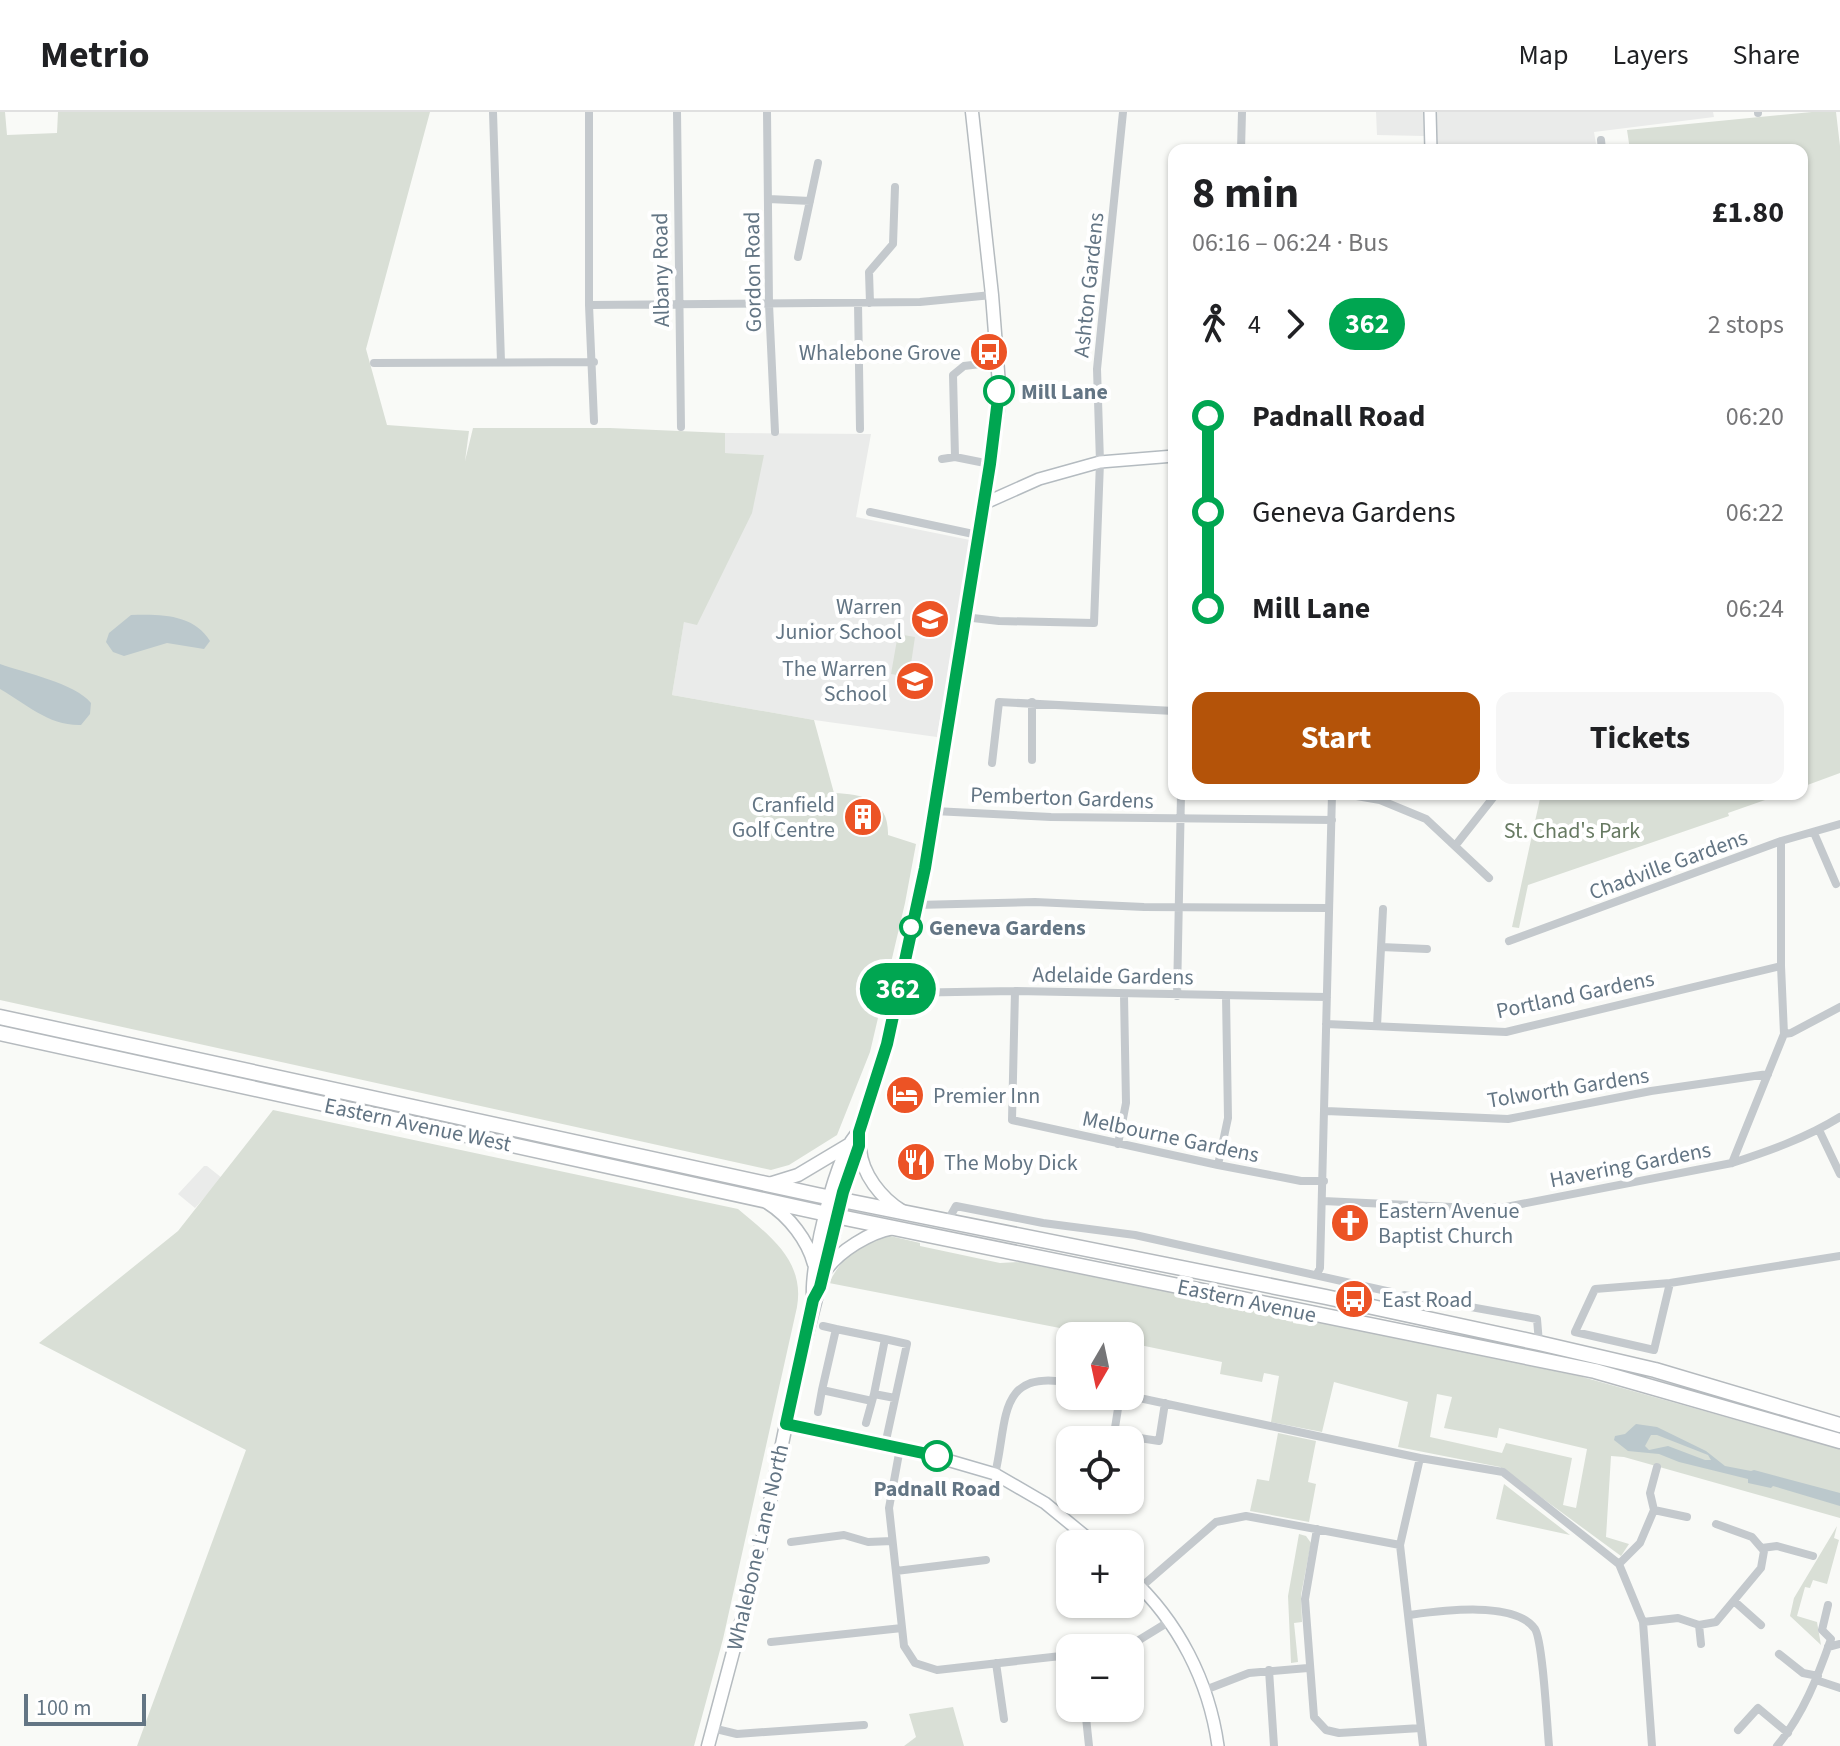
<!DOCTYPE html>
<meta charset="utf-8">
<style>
body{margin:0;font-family:"Source Sans 3",sans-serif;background:#f6f6f6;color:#202124;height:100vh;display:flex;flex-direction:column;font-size:30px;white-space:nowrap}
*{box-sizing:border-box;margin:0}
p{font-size:26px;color:#757577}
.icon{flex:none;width:44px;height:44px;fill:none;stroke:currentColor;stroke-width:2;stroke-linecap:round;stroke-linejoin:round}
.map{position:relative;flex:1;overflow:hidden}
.side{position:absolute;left:1168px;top:32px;width:640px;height:656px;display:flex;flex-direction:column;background:#fff;border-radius:16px;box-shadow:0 2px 6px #0004}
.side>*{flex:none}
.badge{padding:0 16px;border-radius:26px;font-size:28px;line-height:52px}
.needle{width:52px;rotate:189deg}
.controls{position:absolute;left:1056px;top:1210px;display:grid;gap:16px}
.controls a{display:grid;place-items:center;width:88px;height:88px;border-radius:16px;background:#fff;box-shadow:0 2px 6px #0004;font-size:40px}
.scale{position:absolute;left:24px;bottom:20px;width:122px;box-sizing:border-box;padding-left:8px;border:4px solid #637584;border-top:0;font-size:22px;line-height:28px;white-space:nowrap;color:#637584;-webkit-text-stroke:6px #fff;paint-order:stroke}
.map>.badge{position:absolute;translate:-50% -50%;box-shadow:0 0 0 4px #fff}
.legs{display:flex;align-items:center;gap:12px;height:88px;padding:0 24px;font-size:26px}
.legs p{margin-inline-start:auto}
.overview{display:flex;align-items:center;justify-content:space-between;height:136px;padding:0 24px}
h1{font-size:44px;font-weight:700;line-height:60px}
.action{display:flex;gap:16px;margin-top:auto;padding:16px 24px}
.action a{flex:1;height:92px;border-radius:16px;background:#b45309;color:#fff;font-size:32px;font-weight:700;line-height:92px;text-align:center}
.action a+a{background:#f6f6f6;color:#202124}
ul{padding:0 24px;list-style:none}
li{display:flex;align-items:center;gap:28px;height:96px;font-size:30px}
li i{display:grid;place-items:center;width:12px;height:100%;margin:0 10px;background:currentColor}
li i::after{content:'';width:20px;height:20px;margin:-10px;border:6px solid;border-radius:50%;background:#fff}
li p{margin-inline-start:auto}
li:first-child i{background:linear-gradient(#0000 50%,currentColor 0)}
li:last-child i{background:linear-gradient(currentColor 50%,#0000 0)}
header{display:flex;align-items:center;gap:48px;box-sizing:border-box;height:112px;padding:0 40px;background:#fff;border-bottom:2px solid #e0e0e0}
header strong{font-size:38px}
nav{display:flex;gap:44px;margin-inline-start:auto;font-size:28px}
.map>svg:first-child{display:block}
</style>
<header>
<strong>Metrio</strong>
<nav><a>Map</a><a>Layers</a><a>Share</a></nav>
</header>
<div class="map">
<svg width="1840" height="1634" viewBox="0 0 1840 1634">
<rect width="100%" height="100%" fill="#f9faf7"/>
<path fill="#eaebea" d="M1376,0H1423L1424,24L1377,23Z
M1436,0H1713L1714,5L1594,20L1597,38H1435Z
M725,321L871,322L856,405L970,428L937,625L814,608L672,583L684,509L764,343L725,341Z
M204,1054H207L222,1066L195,1096L178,1082Z"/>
<path fill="#d9dfd6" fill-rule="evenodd" d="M0,0H5L7,23L57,21L58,0H430L366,237L387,313L469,319L465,349L473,316H610L725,321V341L764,343L752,401L697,513L684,510L672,583L814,608L834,681C863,682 889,688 888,723L916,732L905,791L870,940L837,1023L789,1053L771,1058L0,888Z
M1812,0H1836L1840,34V661L1802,675V38H1630L1627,18Z
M898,522L915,525L909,565L891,562Z
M1541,682H1782L1728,701L1729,704L1528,773L1519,816L1512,815Z
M273,998L738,1097C770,1124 805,1149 797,1195L723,1527L694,1634H137L246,1338L39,1231L178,1119Z
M886,1123L920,1131V1134L1000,1151L1020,1150L1272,1201L1294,1205L1293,1211L1312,1214L1313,1209L1579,1264L1840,1337V1406L1624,1345L1611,1344L1606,1425L1629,1432L1621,1444L1500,1355L1398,1335L1408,1290L1334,1270L1322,1320L1271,1310L1279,1264L1264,1261L1262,1270L1220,1262L1222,1250L1130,1231V1224H1101L829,1171C841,1146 860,1131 886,1123ZM1437,1282L1452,1285L1444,1316L1497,1326L1499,1316L1587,1337L1576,1396L1563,1393L1572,1346L1506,1331L1502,1341L1430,1325Z
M1278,1321L1316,1329L1308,1370L1316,1372L1309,1410L1250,1399L1257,1367L1269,1369Z
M1504,1372L1570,1423L1496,1407Z
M1837,1414L1834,1426L1839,1428L1827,1472L1813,1468L1810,1476L1805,1475L1797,1504L1817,1510L1821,1533L1790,1504L1794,1486Z
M1299,1422L1306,1424L1311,1431L1301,1483L1302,1510L1294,1511L1298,1550L1291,1551L1288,1484Z
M953,1595L964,1634H904L916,1625L909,1602Z"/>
<path fill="#bbc8cc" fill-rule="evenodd" d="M131,503C160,502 194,502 210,529L204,537L167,531L124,544L113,540L106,530L109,521Z
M0,552C25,561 75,571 91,591L90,602L81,613C49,614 26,592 0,577Z
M1636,1312L1657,1315L1706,1339L1725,1354L1751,1359L1754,1358L1840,1381V1394L1773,1374L1771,1376L1748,1371V1367L1679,1350L1659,1342L1628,1339L1614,1328L1615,1324L1625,1322ZM1651,1323H1657L1708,1343L1711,1348H1705L1668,1334L1649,1338L1645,1334Z"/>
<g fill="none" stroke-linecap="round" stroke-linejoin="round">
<defs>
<path id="secondary" d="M1430,0L1431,38
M983,392L1039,367L1100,350L1174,344
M786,1312L923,1341L995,1362L1045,1391L1095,1432
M1130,1465C1178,1509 1209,1569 1218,1634"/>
<path id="primary" d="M860,1037C862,1062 881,1086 902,1099
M769,1072L798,1063L850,1032
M768,1091C789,1104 808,1129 814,1152
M839,1095L859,1034V1020L885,937L925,756L1000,285L992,183L972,0
M825,1159C839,1139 870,1120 893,1116
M813,1184C811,1151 835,1041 859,1020
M708,1634L760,1439L796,1264L835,1113"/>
<path id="highway" d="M0,905L817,1083L1326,1185L1539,1231L1655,1258L1840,1313
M0,921L850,1107L1595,1259L1840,1329
M828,1098L833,1107V1122"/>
</defs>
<use href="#secondary" stroke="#b4bbc0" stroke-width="14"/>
<use href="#primary" stroke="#b5bbbf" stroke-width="15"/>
<use href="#highway" stroke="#b5babe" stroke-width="17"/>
<path stroke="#c4c9cd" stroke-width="8" d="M493,0L501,250
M589,0V193L594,309
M677,0L681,315
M767,0L769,192L775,320
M1758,0V1
M1601,28L1602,38
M1241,38L1242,0
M769,87L810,89
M798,145L818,51
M858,191L860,317
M870,191L869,160L893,132L895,75
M589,193L920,190L992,183
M374,251L594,250
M955,345L953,263L964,254L997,250
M942,347L955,345L990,352
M870,400L978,423
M964,505L999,509L1094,511L1100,350L1097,257L1123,0
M1032,590V648
M992,651L999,590L1174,599
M1345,682L1380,688L1426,707L1489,766
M934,699L1051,705L1332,708
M1814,721L1836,772
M1455,734L1496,682
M916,793L1035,790L1144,795L1329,796
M1509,829L1781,729L1840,712
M1381,835L1427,837
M1015,879L1012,1008L1218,1053L1301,1069H1324
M897,881L1015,879L1327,885
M1177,884L1181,682
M1326,912L1506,920L1781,854
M1377,914L1383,797
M1784,922L1791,921L1840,895
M1326,999L1508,1007L1651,979L1768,962
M1819,1018L1840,1062
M1118,1032L1126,991L1124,883
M1732,1051L1784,922L1781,854V729
M1218,1053L1228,1006L1226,884
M1323,1089L1473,1096L1506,1095L1732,1051C1769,1039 1806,1026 1840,1005
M947,1110L956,1094L1043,1111L1135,1123L1391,1180
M1317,1162L1320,1156L1332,682
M1670,1171L1654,1238L1575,1220L1595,1177L1670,1171L1840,1144
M1394,1200L1398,1186L1404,1183L1537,1207L1539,1231
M823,1214L836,1217
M874,1282L885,1227L907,1232L885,1333
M1120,1284L1114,1322L1159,1329L1165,1291
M1130,1284L1420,1346L1503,1360L1619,1452L1643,1510L1652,1634
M872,1289L822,1278L836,1217L885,1227
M818,1300L822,1278
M866,1311L874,1282L895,1286
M900,1336L889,1396L904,1534L915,1551L937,1558L1070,1543
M1420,1346L1400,1433L1423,1634
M995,1362C1008,1310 996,1256 1070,1271
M1654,1398L1687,1405
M1317,1417L1305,1487L1314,1605L1326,1618L1339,1621L1421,1616
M791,1430L844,1423L868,1430L892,1429
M1762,1436L1777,1434L1813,1444
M1619,1452L1640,1431L1654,1398L1650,1381L1657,1355
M896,1459L986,1448
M1141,1475L1216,1410L1246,1404L1400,1433
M1734,1489L1761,1513
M1409,1503C1439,1499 1515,1488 1535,1517C1543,1530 1547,1613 1549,1634
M1643,1510L1678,1506L1699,1513L1716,1510L1761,1456L1764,1439L1752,1425L1716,1412
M1699,1513L1701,1532
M771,1530L902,1516
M1828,1535L1840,1532
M1126,1536L1170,1509
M1779,1542L1803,1561L1818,1564
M996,1551L1004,1607
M1269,1558L1274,1634
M1816,1568L1840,1576
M1205,1578L1249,1561L1308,1556
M1085,1596L1089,1634
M712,1616L737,1622L864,1613
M1738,1618L1758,1596L1788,1621
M1777,1634C1803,1603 1818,1564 1831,1527L1822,1518L1828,1493"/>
<use href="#secondary" stroke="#fff" stroke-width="11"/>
<use href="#primary" stroke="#fff" stroke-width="12"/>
<use href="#highway" stroke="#fff" stroke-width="14"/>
</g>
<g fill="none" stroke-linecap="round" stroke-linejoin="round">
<defs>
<path id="line-1" d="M937,1344L786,1312L813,1188L820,1175L843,1080L859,1034V1020L887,932L925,756L990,352L999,279"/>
</defs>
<use href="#line-1" stroke="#fff" stroke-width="18"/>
<use href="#line-1" stroke="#00a651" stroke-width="12"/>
</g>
<defs>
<symbol id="bus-disc" viewBox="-11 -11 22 22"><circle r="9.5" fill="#ec5325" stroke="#fff"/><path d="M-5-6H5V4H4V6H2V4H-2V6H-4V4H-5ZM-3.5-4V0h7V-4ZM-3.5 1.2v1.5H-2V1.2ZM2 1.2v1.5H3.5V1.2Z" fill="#fff"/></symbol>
<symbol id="school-disc" viewBox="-11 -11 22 22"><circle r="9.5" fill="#ec5325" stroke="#fff"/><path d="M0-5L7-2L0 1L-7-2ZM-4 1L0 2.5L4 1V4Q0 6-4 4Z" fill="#fff"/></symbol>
<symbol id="building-disc" viewBox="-11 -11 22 22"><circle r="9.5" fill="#ec5325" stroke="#fff"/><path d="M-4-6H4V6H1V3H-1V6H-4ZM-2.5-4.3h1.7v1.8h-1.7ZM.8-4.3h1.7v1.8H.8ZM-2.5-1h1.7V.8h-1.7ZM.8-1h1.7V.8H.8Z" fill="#fff"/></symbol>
<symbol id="hotel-disc" viewBox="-11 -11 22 22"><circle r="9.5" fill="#ec5325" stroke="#fff"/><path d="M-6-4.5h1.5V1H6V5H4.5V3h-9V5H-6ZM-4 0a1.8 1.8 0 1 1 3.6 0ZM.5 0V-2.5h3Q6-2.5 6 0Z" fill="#fff"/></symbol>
<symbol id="restaurant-disc" viewBox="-11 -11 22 22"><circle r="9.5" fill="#ec5325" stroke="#fff"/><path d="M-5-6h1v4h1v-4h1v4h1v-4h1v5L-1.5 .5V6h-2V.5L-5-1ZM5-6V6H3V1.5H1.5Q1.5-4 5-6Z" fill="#fff"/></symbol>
<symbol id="church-disc" viewBox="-11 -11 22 22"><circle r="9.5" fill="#ec5325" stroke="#fff"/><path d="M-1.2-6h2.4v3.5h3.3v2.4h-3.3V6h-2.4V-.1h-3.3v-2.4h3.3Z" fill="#fff"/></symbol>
</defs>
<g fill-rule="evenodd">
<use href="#bus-disc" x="967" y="218" width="44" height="44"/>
<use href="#school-disc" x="908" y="485" width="44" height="44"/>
<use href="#school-disc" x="893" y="547" width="44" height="44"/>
<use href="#building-disc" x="841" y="683" width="44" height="44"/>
<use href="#hotel-disc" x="883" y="961" width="44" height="44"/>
<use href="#restaurant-disc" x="894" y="1028" width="44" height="44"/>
<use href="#church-disc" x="1328" y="1089" width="44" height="44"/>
<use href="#bus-disc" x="1332" y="1165" width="44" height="44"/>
</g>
<g fill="#fff" stroke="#00a651" stroke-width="4">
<circle cx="999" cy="279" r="14"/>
<circle cx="911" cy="815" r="10"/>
<circle cx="937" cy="1344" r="14"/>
</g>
<g text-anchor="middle" stroke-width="8" stroke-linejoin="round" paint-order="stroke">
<g font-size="22" fill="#637584" stroke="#fff">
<text transform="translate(660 158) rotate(-91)" y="8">Albany Road</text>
<text transform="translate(752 160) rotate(-91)" y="8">Gordon Road</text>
<text transform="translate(1088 173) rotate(-84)" y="8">Ashton Gardens</text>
<text transform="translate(1062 685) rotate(2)" y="8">Pemberton Gardens</text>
<text transform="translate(1668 752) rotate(-20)" y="8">Chadville Gardens</text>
<text transform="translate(1113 863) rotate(1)" y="8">Adelaide Gardens</text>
<text transform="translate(1575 882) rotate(-12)" y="8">Portland Gardens</text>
<text transform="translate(1568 975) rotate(-9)" y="8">Tolworth Gardens</text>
<text transform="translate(418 1012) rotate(12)" y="8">Eastern Avenue West</text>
<text transform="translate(1171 1024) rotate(12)" y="8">Melbourne Gardens</text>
<text transform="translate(1630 1052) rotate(-11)" y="8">Havering Gardens</text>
<text transform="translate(1247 1188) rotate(12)" y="8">Eastern Avenue</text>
<text transform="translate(757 1435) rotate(-77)" y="8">Whalebone Lane North</text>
</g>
<g font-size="22" fill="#637584" stroke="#fff" text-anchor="end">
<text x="961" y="248">Whalebone Grove</text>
<text x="902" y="502">Warren<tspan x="902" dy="25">Junior School</tspan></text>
<text x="887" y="564">The Warren<tspan x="887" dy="25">School</tspan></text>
<text x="835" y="700">Cranfield<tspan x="835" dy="25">Golf Centre</tspan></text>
<text x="933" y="991" text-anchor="start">Premier Inn</text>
<text x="944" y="1058" text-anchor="start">The Moby Dick</text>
<text x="1378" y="1106" text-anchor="start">Eastern Avenue<tspan x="1378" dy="25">Baptist Church</tspan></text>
<text x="1382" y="1195" text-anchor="start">East Road</text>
</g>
<g font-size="22" font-weight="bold" fill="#637584" stroke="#fff" text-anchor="start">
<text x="1021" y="287">Mill Lane</text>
<text x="929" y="823">Geneva Gardens</text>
<text x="937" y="1384" text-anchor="middle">Padnall Road</text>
</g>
<g font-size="22" fill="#677a62" stroke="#fff">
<text x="1572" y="726">St. Chad's Park</text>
</g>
</g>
</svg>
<div class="controls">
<a><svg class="needle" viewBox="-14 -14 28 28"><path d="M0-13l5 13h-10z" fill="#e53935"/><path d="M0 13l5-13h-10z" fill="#757577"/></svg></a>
<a><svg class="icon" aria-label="locate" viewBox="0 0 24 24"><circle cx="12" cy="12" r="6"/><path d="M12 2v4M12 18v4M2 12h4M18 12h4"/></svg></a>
<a>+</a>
<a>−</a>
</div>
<div class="scale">100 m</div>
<b class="badge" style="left:898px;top:877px;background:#00a651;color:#fff">362</b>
<section class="side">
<div class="overview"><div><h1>8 min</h1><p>06:16 – 06:24 · Bus</p></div><b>£1.80</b></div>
<div class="legs"><svg class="icon" aria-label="walk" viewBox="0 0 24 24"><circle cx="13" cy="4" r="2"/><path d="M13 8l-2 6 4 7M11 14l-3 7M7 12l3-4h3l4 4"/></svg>4<svg class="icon" aria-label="forward" viewBox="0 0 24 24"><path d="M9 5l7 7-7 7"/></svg><b class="badge" style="background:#00a651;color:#fff">362</b><p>2 stops</p></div>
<ul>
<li><i style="color:#00a651"></i><b>Padnall Road</b><p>06:20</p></li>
<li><i style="color:#00a651"></i><span>Geneva Gardens</span><p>06:22</p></li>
<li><i style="color:#00a651"></i><b>Mill Lane</b><p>06:24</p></li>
</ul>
<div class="action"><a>Start</a><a>Tickets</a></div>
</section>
</div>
